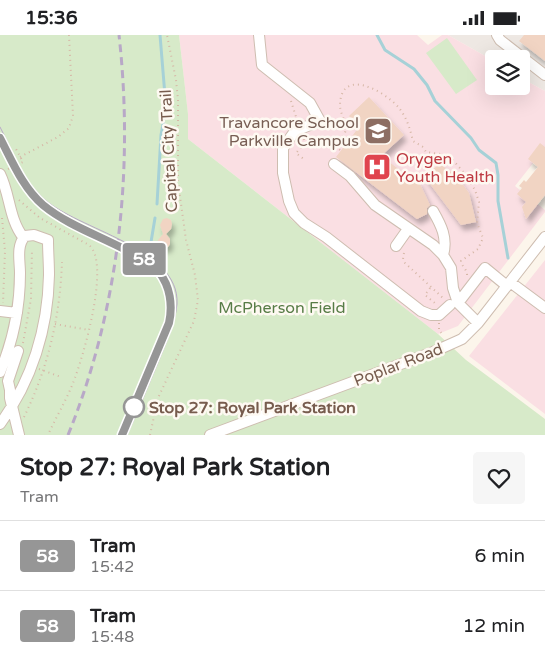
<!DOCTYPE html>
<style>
body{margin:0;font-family:"Varela Round",sans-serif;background:#f6f6f6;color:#202124;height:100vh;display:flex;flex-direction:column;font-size:19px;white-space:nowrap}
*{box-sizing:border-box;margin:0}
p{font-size:16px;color:#757577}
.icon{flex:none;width:28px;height:28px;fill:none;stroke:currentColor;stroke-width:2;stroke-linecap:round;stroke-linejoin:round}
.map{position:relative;height:400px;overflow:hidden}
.drawer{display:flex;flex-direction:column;background:#fff;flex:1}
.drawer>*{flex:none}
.badge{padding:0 10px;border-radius:4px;font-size:18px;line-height:32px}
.tools{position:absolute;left:485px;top:15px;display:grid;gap:10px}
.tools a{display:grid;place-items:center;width:45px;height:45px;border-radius:5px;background:#fff;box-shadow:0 5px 20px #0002;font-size:25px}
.map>.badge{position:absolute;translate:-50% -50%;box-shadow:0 0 0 2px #fff}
.round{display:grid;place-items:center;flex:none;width:52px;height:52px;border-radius:5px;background:#f6f6f6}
.headline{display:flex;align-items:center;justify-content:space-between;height:85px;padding:0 20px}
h1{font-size:24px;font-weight:800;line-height:38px}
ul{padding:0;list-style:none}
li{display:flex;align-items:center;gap:15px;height:70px;padding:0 20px;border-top:1px solid #e0e0e0}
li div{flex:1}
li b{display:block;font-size:19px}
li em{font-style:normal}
li .badge{min-width:55px;font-weight:700;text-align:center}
.status{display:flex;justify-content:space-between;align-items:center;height:35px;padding:0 25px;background:#fff;direction:ltr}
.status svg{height:14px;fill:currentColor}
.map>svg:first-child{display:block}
</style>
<div class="status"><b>15:36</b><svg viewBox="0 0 49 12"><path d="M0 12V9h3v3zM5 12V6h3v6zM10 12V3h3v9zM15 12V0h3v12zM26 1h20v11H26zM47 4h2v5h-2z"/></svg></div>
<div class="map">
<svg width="545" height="400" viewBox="0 0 545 400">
<defs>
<filter id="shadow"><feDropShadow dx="3" dy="5.5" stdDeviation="2.5" flood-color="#0004"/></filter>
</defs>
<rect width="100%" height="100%" fill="#fcf5eb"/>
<path fill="#eee8e3" d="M448,0H545V56L521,43V24H494V26Z"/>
<path fill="#fadfe3" d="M179,0H417L428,10L442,0H448L494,26V51H521V43L545,56V113L515,151L545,175V177L458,291L438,299L188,104V79Z
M545,225V379L469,321Z"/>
<path fill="#d7eac9" d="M0,0H179L188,79V104L438,299L466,325L545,384V400H0Z
M447,3L477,45L456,59L426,18Z"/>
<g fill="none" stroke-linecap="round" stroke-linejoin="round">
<path stroke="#a6d1d7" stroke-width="3" d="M377,0L385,15L414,34L427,50L435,66L471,103L479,115L496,128L498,140V166L508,223
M157,169L161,100L166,73L160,0
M149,219L155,183"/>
</g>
<path fill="#f1d4c3" filter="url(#shadow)" d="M524,0H545V26L519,6Z
M369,62L404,100L381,121L416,147L418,145L430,170L427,173V179L417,184L336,122L359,92L349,81Z
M540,108L545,112V160L526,184L522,172L526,167L517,159L522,153L519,151L524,145L526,147L538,132L528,124Z
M441,128L449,138L452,135L469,158L476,187L461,190L424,141Z
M167,183L171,185L172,189L171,194L166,199L170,204V209L168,212L162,213L158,209V205L163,199L160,190L163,184Z"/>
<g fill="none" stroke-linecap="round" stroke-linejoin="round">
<defs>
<path id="minor" d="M259,0L262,30L310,68L320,86L295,96L283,113V138L289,166L294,178L304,188L326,202L421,276L431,280H439L450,270
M497,0L500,5L545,40
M334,129L350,141L375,170L433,210L443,220L451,233L453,253L458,268L478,288
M0,139C10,159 9,184 23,202
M433,176C441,190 448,203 443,220
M396,211L408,194
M510,247L545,273
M458,268L485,233L507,251
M0,276L17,278
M18,316L8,346L10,355V363L19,400
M0,337C13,306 20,272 20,238C20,226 16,211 25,201L34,200L48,205C48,217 49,228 49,240C48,293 32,346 0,389
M210,400L433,317L462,304L478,288L545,202"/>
</defs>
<use href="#minor" stroke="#cebdb0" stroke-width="12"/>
<path stroke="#d6b7a6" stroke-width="2" stroke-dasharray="1 4" stroke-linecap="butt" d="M291,66L297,85
M304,104L305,108L296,118L305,125
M340,115L338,113L347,93C345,86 340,77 340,70C341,31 386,57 399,73C407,83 410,94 413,106L423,112L426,117L440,119L452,124L466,140L475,155L479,167L477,188L483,203L478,214L461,226C462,232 467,234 467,240
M4,120L11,132
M20,122L58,102L69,93L73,81L69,0
M8,134L23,127L16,114
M19,165L40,183L89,210C111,228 83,323 73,348C66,366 56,382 48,400
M2,183L5,216L3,268
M404,218L403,224L405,228L443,263
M430,253L425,260L436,269
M439,288V296L443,299
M55,289L89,295
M23,308L31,264L32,214
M39,334L61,342
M24,382C48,333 60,282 62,227
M150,400L158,363L194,286L198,265L195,240L186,205L178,147V65L176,45L167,0"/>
<use href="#minor" stroke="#fff" stroke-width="10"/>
<path stroke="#b8a8c7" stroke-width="1" d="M0,92C12,115 23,145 43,163C77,195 180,212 177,269C175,290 165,310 157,330C147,353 138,377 127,400"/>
<path stroke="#b8a8c7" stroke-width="3" stroke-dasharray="8 5" stroke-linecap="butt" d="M68,400C119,275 134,134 119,0"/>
</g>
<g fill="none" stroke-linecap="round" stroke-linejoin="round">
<defs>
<path id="line" d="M0,103C12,126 23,153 43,170C66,189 97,200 124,214C136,220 150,226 159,237C170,251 173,270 169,288L122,400"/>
</defs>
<use href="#line" stroke="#fff" stroke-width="11"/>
<use href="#line" stroke="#969696" stroke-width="8"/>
</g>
<defs>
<symbol id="school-square" viewBox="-11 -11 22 22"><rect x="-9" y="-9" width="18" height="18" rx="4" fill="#8d6e63" stroke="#fef9f2"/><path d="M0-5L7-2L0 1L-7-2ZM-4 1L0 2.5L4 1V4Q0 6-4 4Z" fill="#fff"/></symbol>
<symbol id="hospital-square" viewBox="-11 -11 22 22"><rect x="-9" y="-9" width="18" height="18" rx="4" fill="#e0444e" stroke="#fef9f2"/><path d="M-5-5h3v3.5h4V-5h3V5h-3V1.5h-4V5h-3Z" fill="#fff"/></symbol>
</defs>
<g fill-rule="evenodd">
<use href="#school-square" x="362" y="80" width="32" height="32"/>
<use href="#hospital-square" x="361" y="116" width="32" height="32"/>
</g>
<circle fill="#fff" stroke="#969696" stroke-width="2.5" cx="134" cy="372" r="10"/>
<g text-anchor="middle" stroke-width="5" stroke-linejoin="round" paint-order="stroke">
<g font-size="16" fill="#785e54" stroke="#fef9f2" text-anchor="end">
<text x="359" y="93">Travancore School<tspan x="359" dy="18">Parkville Campus</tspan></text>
</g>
<g font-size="16" fill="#775c4e" stroke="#fef9f2">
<text transform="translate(168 116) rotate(-93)" y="6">Capital City Trail</text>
<text transform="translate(398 329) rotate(-21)" y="6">Poplar Road</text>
</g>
<g font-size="16" fill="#be3a42" stroke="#fef9f2" text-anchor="start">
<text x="396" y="129">Orygen<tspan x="396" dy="18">Youth Health</tspan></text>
</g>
<g font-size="16" fill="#577c46" stroke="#fef9f2">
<text x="282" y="278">McPherson Field</text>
</g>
<g font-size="16" font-weight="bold" fill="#775c4e" stroke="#fef9f2" text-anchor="start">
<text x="149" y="378">Stop 27: Royal Park Station</text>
</g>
</g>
</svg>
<div class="tools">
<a><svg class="icon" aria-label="layers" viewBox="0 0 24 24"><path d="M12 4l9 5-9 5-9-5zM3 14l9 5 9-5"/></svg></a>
</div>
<b class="badge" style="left:144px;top:224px;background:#969696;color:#fff">58</b>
</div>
<section class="drawer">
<div class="headline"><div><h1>Stop 27: Royal Park Station</h1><p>Tram</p></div><a class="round"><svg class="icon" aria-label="heart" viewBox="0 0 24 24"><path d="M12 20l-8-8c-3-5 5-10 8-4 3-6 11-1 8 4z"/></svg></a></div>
<ul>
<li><span class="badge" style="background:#969696;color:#fff">58</span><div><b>Tram</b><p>15:42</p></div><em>6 min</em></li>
<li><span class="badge" style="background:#969696;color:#fff">58</span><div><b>Tram</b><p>15:48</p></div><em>12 min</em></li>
</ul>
</section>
